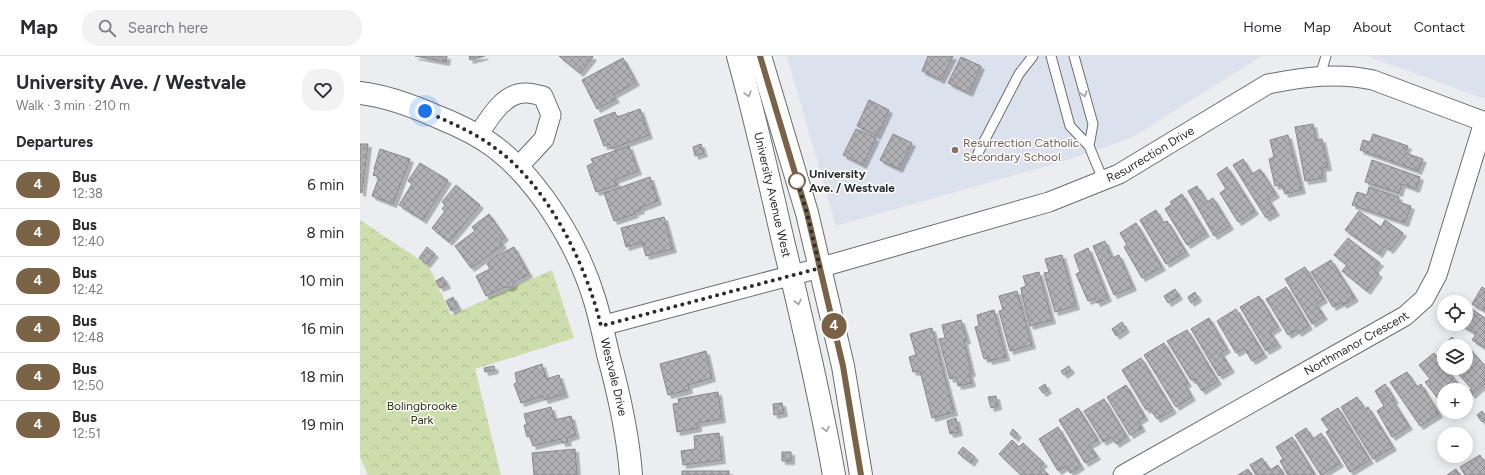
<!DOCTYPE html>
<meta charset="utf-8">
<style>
body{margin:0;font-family:Figtree,sans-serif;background:#f2f2f3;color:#2b2b33;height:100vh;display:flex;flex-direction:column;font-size:15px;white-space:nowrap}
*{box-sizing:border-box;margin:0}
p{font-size:13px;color:#7c7c81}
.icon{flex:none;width:22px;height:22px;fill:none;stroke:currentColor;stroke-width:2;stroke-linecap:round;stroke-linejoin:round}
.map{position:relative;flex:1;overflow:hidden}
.side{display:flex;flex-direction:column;background:#fff;width:360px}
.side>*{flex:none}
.badge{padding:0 8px;border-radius:13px;font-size:14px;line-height:26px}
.fabs{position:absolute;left:1077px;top:239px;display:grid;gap:8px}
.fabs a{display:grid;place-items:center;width:36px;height:36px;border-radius:50%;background:#fff;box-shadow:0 2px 10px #0003;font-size:20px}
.you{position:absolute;width:20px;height:20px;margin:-10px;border:3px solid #fff;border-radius:50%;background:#1a73e8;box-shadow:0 0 0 6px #1a73e833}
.map>.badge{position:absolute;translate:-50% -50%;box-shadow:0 0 0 2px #fff}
h2{padding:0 16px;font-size:15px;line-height:36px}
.round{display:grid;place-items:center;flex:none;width:42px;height:42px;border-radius:16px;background:#f2f2f3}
.head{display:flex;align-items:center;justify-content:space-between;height:68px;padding:0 16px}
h1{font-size:19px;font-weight:700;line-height:30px}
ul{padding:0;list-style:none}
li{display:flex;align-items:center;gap:12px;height:48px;padding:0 16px;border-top:1px solid #e1e1e2}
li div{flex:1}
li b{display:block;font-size:15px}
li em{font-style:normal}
li .badge{min-width:44px;font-weight:700;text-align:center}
header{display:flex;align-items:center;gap:24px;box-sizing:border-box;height:56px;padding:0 20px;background:#fff;border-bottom:1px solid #e1e1e2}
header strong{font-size:19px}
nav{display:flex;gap:22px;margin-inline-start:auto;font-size:14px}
.search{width:280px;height:36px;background:#f2f2f3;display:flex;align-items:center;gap:10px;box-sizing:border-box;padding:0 14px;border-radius:16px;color:#7c7c81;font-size:15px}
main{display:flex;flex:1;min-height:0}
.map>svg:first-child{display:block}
</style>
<header>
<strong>Map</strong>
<div class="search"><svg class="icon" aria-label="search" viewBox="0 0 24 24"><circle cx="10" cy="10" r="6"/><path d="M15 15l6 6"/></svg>Search here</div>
<nav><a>Home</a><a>Map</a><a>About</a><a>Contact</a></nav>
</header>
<main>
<section class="side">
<div class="head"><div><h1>University Ave. / Westvale</h1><p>Walk · 3 min · 210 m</p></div><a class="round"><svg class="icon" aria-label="heart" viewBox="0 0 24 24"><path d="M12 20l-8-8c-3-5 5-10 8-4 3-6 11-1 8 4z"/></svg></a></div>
<h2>Departures</h2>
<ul>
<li><span class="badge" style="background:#796246;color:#fff">4</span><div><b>Bus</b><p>12:38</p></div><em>6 min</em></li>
<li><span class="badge" style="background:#796246;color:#fff">4</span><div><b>Bus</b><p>12:40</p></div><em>8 min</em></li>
<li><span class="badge" style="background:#796246;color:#fff">4</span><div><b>Bus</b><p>12:42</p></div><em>10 min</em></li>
<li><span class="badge" style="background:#796246;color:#fff">4</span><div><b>Bus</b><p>12:48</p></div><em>16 min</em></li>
<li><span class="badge" style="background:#796246;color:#fff">4</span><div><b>Bus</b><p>12:50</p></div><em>18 min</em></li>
<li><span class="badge" style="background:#796246;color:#fff">4</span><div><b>Bus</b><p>12:51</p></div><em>19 min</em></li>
</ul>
</section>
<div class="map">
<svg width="1125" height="419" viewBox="0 0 1125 419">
<defs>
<pattern id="forest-crowns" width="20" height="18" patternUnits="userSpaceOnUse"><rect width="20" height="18" fill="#cdddab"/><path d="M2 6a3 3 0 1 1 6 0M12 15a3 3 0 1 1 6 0" fill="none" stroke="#b0be93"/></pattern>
<pattern id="building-cross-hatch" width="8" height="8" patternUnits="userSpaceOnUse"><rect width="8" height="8" fill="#b1b1b5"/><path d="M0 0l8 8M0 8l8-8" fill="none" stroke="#909094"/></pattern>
<filter id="shadow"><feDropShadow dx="3.5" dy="3.5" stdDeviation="0" flood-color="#0004"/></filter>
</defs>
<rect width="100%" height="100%" fill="#ebedf1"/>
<path fill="#dce2ed" d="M427,0H902L771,82L701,106L476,170Z
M1007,0H1125V43Z"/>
<path fill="url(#forest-crowns)" d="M0,164L69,210L91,259L192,214L214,282L115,313L141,419H8L0,401Z"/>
<path fill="url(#building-cross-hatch)" stroke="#88888c" filter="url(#shadow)" d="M55,0H87L86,6Z
M109,0H125L110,4Z
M199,0H232L233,1L220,17Z
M568,0H593L581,24L562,15Z
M601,1L621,10L609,37L588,27Z
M263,2L276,26L253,39L256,43L237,53L222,24Z
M509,44L529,54L517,80L497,70Z
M280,53L289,79L251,93L250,88L244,90L234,64L255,56L257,61Z
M953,68L956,84L962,83L968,111L962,112L963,122L945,125L935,71Z
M496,73L516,82L503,109L483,99Z
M533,78L552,87L539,113L520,104Z
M1013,78L1048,90L1045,97L1063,103L1058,115L1000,94L1003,84L1010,86Z
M928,79L942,134L925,138L922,129L915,130L909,103L914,101L910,84Z
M0,88H8L2,137L0,136Z
M341,88L344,97L335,100L333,91Z
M269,90L278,115L255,124L257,129L236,136L227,110L233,107L231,103Z
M20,93L50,103L33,148L12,140L19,121L13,119L15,113H14Z
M883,103L892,118L900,113L916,138L908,143L916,156L906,162L873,109Z
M1012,104L1060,121L1056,133L1042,128L1039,137L1005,126Z
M60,107L88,124L63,164L39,149L52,128L48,125Z
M867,111L895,155L878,166L860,137L866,133L857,118Z
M290,121L298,145L280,152L281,154L274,156L275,158L254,165L244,137Z
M96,129L120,149L89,186L72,172L85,155L82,153L85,149L82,146Z
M837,130L847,146L853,142L870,170L854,180L828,135Z
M1009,131L1039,141L1038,146L1051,150L1045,167L992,149L997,136L1007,139Z
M822,138L846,177L827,189L805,153L812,148L810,146Z
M796,154L803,167L807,165L826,196L806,208L780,164Z
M999,155L1021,171L1025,164L1043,177L1030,194L1024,190L1019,198L985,174Z
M129,158L145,181L140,185L143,189L111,212L95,190L115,175L112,171Z
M304,161L313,193L286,200L282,186L266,191L261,172Z
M776,167L802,211L782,222L764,191L767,189L760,177Z
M988,182L1020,207L1014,214L1019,218L1007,235L982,215L987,209L974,199Z
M745,185L752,202L759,199L773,231L754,239L733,190Z
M67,191L75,198L67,208L59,202Z
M154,191L169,218L154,226L153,230L149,232L145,231L126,240L116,220L130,213L127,208L136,200Z
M728,192L748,242L737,247L735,242L728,245L716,218L720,216L714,199Z
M702,199L716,250L695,256L684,217L689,216L685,203Z
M971,204L995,242L983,249L982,246L973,251L951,216Z
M945,211L964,243L956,248L964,260L952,268L925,223Z
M679,216L692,264L670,270L662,239L661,232L666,230L663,220Z
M83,221L87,229L80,232L76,225Z
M926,231L949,270L938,277L936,274L928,279L906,243Z
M1122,231L1125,233V255L1112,248Z
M815,233L819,240L808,247L804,240Z
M657,235L672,289L650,295L639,255L643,254L639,240Z
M835,236L838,242L831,247L828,241Z
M899,240L918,271L910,276L918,288L906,295L880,251Z
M93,241L98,251L91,255L86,245Z
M876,253L904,298L892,305L884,292L876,297L857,265Z
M1112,253L1125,262V292L1112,284L1116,278L1101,269L1106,268V262Z
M634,254L646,301L629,305L628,302L624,303L615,271L619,270L617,259Z
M849,262L867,293L861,297L871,313L859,320L831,273Z
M601,264L607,284L604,285L612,317H609L612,327L598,330L596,321L590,323L579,283L585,282L582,269Z
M762,266L766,273L756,280L752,273Z
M572,272L594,356L572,362L560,315L553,316L549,301L556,299L550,278Z
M827,274L858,325L842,335L834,323L831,324L807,285Z
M1092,281L1100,290H1084V301L1078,294Z
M804,287L828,327L825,329L832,341L816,351L784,299Z
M1108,291L1125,310V314L1123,316L1125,319V327L1112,339L1108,335L1112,333L1093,312H1106V292Z
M346,295L352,322L328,329L329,334L308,339L300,308Z
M1074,297L1103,334H1084L1083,349L1065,326L1070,323L1059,309Z
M781,302L813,354L797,363L789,352L786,354L762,314Z
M182,308L186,323L199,319L205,338L185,344L183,340L161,347L154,328L157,327L155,317Z
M134,310L135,314L125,316L124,312Z
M709,310L711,314L704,319L701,315Z
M1047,316L1057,331L1061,328L1079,358L1060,370L1030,326Z
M685,328L688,334L683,337L679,332Z
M1025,328L1035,344L1033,345L1049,370L1032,381L1017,355L1024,350L1015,335Z
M766,329L785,361L778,365L782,372L770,379L747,341Z
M358,336L362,363L338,367V372L317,376L313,348L319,347L318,343Z
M636,340L638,350L631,352L628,341Z
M997,341L1005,353L1008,351L1033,391L1013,403L981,351Z
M744,343L767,381L756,388L752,381L743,386L724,355Z
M422,347L424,357L414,359L413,348Z
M191,351L195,364L211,360L216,379L207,382L208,386L202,387L201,383L173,390L170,380L167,381L164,369H167L164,358Z
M718,352L738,384L729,389L737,400L725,407L699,364Z
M978,352L1010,404L990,416L966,376L969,374L961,363Z
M1122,355L1125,359V363L1122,366L1117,359Z
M596,362L599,376L590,378L587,365Z
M698,371L721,410L710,417L706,410L698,415L679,383Z
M946,372L953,383L961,377L980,407L961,419L935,379Z
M653,373L658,378L655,382L650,378Z
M359,377L362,404L323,409L321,395L335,393L334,380Z
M932,381L955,419H928L920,405L923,403L916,391Z
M652,384L659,391L663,387L684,407L680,411L689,419H661L639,398Z
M603,391L615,401L611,407L598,397Z
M215,393L217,419H174L172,397Z
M422,396H431V405H422Z
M1120,399L1125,407V419H1105L1100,411Z
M902,402L910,414L918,409L924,419H896L890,409Z
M888,413L892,419H878Z
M1096,413L1100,419H1087Z
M322,415H369V419H322Z"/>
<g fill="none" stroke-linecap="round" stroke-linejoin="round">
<defs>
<path id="lane" d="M691,0L710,70L729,90
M714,0L733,68L729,90L744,126
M960,20L966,0
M618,97L659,18L673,0"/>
<g id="street">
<path d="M117,81C128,64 144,35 167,37C172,37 178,39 183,40L191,59L184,83L158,111"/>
<path id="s1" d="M241,270L448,215L689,146L759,118L908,28C943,21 978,16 1013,24L1125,66"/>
<path id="s2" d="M763,419L1045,260L1064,243L1077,219L1124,66"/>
</g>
<g id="secondary">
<path id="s3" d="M378,0C395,61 409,123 423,185C442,263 460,340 474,419"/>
<path d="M400,0L447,157L483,310L501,419"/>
<path id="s4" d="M0,37C27,40 53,50 78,61C98,69 119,79 136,92C181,127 219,191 235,245C240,262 244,280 248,298C259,338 268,378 271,419"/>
</g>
</defs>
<use href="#lane" stroke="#6b6d70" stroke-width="11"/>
<use href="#street" stroke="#6b6d70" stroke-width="21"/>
<use href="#secondary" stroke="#6b6d70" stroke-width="24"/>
<use href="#lane" stroke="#fff" stroke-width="9"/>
<use href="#street" stroke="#fff" stroke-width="19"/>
<use href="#secondary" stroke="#fff" stroke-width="22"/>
</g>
<defs><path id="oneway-chevron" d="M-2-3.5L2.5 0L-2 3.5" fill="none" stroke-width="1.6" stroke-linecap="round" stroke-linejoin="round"/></defs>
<g stroke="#a0a0a1">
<use href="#oneway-chevron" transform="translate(388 38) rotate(74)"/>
<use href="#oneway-chevron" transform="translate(724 38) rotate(74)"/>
<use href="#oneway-chevron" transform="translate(438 246) rotate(76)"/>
<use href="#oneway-chevron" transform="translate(466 373) rotate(80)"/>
</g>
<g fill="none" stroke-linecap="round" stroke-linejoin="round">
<defs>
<path id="line" d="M400,0L447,157L483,310L501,419"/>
</defs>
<use href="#line" stroke="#fff" stroke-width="9"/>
<use href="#line" stroke="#796246" stroke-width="6"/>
<path stroke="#2c2d2f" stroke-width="4" stroke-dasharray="0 7.2" d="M65,55C89,66 114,76 135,92C188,130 226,208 241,270L460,212L447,157L437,125"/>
</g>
<circle fill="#8d6e63" stroke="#fff" stroke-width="1.5" cx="595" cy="94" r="4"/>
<circle fill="#fff" stroke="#796246" stroke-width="2" cx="437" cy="125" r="8"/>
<g text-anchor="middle" stroke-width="3" stroke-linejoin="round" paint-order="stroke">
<g font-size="12" fill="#785e54" stroke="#fff" text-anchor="start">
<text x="603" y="91">Resurrection Catholic<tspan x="603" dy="14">Secondary School</tspan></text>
</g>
<g font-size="12" fill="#2c2d2f" stroke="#fff">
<text dy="4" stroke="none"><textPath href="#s1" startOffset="577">Resurrection Drive</textPath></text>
<text dy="4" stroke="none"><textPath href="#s3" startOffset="143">University Avenue West</textPath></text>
<text dy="4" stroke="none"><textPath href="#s2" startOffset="268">Northmanor Crescent</textPath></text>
<text dy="4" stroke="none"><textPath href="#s4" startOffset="411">Westvale Drive</textPath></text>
</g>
<g font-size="12" font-weight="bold" fill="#2c2d2f" stroke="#fff" text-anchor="start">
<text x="449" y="122">University<tspan x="449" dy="14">Ave. / Westvale</tspan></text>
</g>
<g font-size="12" fill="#2c3613" stroke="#fff">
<text x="62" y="354">Bolingbrooke<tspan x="62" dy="14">Park</tspan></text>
</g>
</g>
</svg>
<div class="fabs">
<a><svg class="icon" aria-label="locate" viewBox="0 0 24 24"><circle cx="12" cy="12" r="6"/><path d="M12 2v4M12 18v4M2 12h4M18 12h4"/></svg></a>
<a><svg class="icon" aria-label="layers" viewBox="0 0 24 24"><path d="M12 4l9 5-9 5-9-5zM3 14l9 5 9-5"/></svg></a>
<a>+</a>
<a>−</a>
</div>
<div class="you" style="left:65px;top:55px"></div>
<b class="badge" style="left:474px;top:270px;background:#796246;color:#fff">4</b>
</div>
</main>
